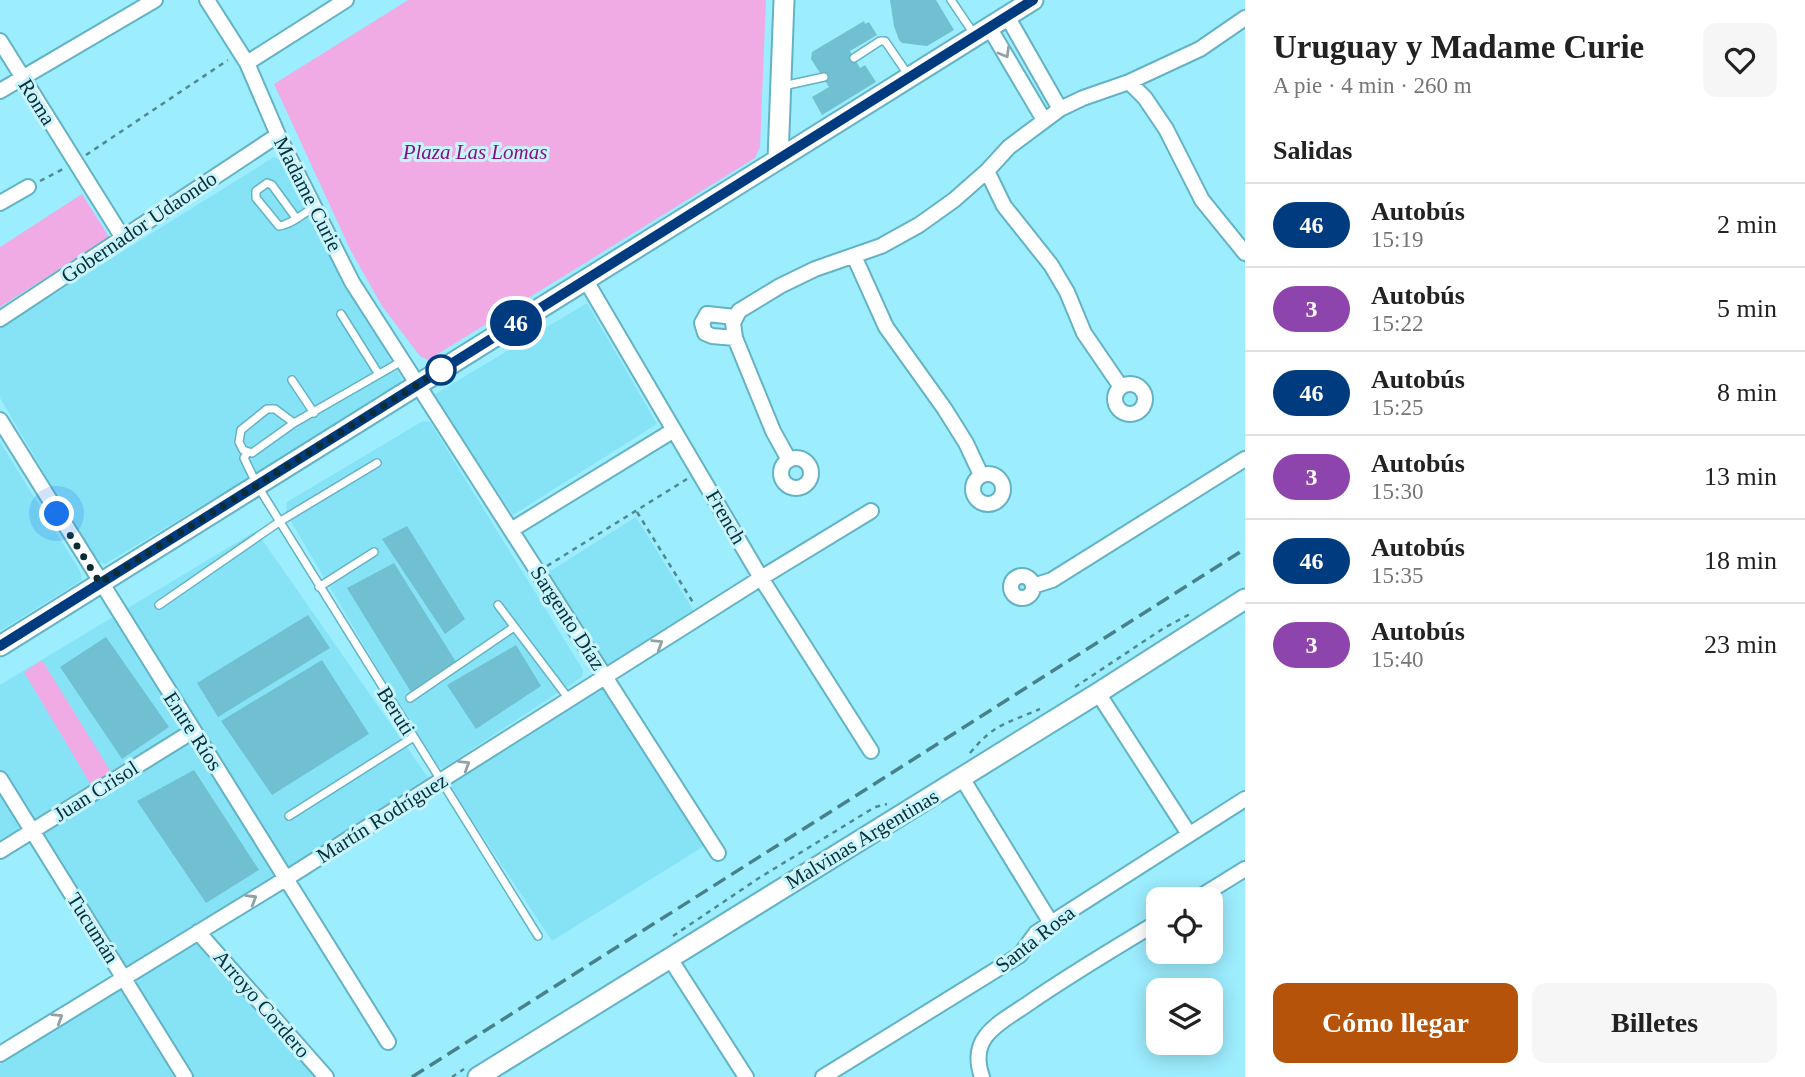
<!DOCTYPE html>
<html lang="es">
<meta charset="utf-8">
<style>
body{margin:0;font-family:Georgia,serif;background:#f6f6f6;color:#222;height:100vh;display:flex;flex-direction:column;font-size:26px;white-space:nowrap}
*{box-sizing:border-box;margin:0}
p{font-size:23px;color:#767676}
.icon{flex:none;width:38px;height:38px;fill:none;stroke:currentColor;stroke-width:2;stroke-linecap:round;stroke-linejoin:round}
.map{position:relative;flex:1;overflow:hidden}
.panel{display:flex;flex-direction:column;background:#fff;width:560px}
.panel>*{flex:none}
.badge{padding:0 14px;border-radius:23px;font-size:24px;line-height:46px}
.buttons{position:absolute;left:1146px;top:887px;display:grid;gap:14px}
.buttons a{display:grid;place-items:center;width:77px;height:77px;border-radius:14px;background:#fff;box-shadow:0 4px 18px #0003;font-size:35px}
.you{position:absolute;width:35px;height:35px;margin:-18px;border:5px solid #fff;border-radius:50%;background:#1a73e8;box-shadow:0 0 0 10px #1a73e833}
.map>.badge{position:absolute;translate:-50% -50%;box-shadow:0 0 0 4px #fff}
h2{padding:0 28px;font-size:26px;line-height:63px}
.round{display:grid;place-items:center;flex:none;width:74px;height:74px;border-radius:14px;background:#f6f6f6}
.head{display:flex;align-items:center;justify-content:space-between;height:119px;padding:0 28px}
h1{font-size:33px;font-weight:700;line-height:52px}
.button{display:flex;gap:14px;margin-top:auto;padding:14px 28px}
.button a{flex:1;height:80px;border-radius:14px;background:#b45309;color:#fff;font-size:28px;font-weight:700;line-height:80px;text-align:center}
.button a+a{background:#f6f6f6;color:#222}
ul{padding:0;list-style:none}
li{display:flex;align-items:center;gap:21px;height:84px;padding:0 28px;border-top:2px solid #e0e0e0}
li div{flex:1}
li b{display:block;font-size:26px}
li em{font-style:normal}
li .badge{min-width:77px;font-weight:700;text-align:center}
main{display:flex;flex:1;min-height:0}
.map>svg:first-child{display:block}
</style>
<main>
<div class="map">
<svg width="1245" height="1077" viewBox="0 0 1245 1077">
<rect width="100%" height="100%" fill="#9cedfe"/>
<path fill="#86e2f5" d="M274,157L280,160L348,288L402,379L399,387L105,564L96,561L0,398V328Z
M587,303L657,424L513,515L434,395Z
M423,421L430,422L583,670L582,677L443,768L435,766L286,513L287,502Z
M0,442L80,571L82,580L0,631Z
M636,517L695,613L607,667L547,573Z
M256,531L429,779L192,929L317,1077H0V1064L131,978L33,821L0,842V685Z
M604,684L704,846L552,941L448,784Z"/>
<path fill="#f0abe5" d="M408,0H766L760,147L755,158L428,360L420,356L382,306L351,251L274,84Z
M82,194L109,237L0,307V247Z
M42,660L111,772L91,785L24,672Z"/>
<path fill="#70c0d1" d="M890,0H936L954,30L927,46L902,43L899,40L894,26Z
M864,21L865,24L869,22L877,35L850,51L860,68L865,65L876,82L822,115L812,97L829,87L811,59L812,52Z
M407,526L465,619L445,634L382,539Z
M394,563L456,662L411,692L347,588Z
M308,615L330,648L218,717L197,683Z
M106,637L169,727L122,759L60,667Z
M516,645L541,686L476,729L447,685Z
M322,660L369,734L272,795L221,721Z
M194,770L259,870L206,903L137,801Z"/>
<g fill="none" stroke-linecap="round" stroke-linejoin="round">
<defs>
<path id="lane" d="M951,0L974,34
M854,58L880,41H885L909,76
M783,86L824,77
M296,218L272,185L267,183L256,191V198L279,226C290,225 303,214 314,207
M341,314L378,373
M292,380L314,413
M294,423L275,409H267L241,430L239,442L243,450L252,453L294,423L402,361
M247,453L244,458L257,485L538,936
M319,587L374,552
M159,605L279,522L377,463
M498,605L569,699
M410,698L514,627
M289,816L412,738"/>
<path id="street" d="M207,0L247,63L278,135L352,282L718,853
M1007,16L1060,109
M989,27L1044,120
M0,41L123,238
M247,63L346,0
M1129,82L1145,98L1166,129L1202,200L1245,253
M0,91L155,0
M987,171L1004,206L1051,265L1067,292L1084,333L1121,387
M0,203L28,187
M854,256L886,327L944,408L966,443L981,475
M585,279L761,578L871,751
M0,319L278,135
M735,338L712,336L705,333L702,323L707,314L735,317
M1115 399a15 15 0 1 1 30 0a15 15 0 1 1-30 0Z
M0,420C128,628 260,834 388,1042
M781 473a15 15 0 1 1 30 0a15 15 0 1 1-30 0Z
M789,460L773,431L735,338L733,323L739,311L780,286L815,269L881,246L919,225L954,200L987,171L1009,147L1060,109L1083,98L1129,82L1200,49L1245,18
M973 489a15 15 0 1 1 30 0a15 15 0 1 1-30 0Z
M511,530L674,430
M1011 587a11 11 0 1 1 22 0a11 11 0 1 1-22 0Z
M1033,586L1052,580L1245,459
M1098,693L1189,834
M962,778L1051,923
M0,779L185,1077
M0,851L193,731
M1195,900L1245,869
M198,932L326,1077
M669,957L746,1077
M0,1054L287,878L761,578L871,511
M823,1077L1020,955L1036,933L1051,923L1245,799
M982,1077C977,1063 976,1049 986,1036C997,1022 1015,1013 1029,1003C1071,974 1115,948 1158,922"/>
<path id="secondary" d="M778,159L784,0
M0,646L1033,0
M478,1077L1098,693L1245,599"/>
</defs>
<use href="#lane" stroke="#63b3c4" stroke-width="10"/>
<use href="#street" stroke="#63b3c4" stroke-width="18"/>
<use href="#secondary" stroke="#63b3c4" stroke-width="23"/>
<path stroke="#4f8994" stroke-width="2.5" stroke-dasharray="5 5" stroke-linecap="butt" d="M86,155L228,60
M40,181L65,168
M637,512L694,604
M547,566L687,479
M1075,687L1164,628L1190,614
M970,753C995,723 1006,724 1040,709
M673,936L759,878L875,807L887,804
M452,1077L464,1069"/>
<use href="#lane" stroke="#fff" stroke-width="7"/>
<use href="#street" stroke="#fff" stroke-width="14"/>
<use href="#secondary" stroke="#fff" stroke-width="19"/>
<path stroke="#49818b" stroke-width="3.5" stroke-dasharray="14 7" stroke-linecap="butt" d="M412,1077L1245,549"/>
</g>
<defs><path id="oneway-chevron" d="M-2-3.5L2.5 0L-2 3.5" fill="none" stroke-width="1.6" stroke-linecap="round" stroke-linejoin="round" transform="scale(1.75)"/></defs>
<g stroke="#91a1a4">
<use href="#oneway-chevron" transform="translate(1005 53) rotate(60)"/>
<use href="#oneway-chevron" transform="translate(658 644) rotate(-32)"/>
<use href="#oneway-chevron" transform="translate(465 765) rotate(-32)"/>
<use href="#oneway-chevron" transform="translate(252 899) rotate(-31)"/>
<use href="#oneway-chevron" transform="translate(58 1018) rotate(-32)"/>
</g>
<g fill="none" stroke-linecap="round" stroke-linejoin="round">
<defs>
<path id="line" d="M0,646L1033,0"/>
</defs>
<use href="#line" stroke="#fff" stroke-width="16"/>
<use href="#line" stroke="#003b80" stroke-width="10"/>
<path stroke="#0a2e34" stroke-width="7" stroke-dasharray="0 12.6" d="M57,514L100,583L441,370"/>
</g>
<circle fill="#fff" stroke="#003b80" stroke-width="3.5" cx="441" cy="370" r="14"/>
<g text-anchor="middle" stroke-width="6" stroke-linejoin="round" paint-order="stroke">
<g font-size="21" fill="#0a2e34" stroke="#c6f5ff">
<text transform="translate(37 102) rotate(58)" y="7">Roma</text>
<text transform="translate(308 194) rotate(63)" y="7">Madame Curie</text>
<text transform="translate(139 227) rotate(-34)" y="7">Gobernador Udaondo</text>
<text transform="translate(726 517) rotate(60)" y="7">French</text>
<text transform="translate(568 618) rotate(57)" y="7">Sargento Díaz</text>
<text transform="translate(396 711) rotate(58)" y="7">Beruti</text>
<text transform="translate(193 731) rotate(57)" y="7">Entre Ríos</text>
<text transform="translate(96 791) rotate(-32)" y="7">Juan Crisol</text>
<text transform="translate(382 818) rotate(-32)" y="7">Martín Rodríguez</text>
<text transform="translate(862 839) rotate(-31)" y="7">Malvinas Argentinas</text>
<text transform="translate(93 928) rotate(58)" y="7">Tucumán</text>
<text transform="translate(1035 939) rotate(-38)" y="7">Santa Rosa</text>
<text transform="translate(262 1004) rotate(49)" y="7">Arroyo Cordero</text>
</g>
<g font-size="21" font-style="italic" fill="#8a0f80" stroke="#c6f5ff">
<text x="475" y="159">Plaza Las Lomas</text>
</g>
</g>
</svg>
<div class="buttons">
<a><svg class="icon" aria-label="locate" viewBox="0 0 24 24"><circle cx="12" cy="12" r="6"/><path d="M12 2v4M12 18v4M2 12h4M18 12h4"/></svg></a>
<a><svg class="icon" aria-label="layers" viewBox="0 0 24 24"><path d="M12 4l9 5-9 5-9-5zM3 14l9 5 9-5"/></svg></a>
</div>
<div class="you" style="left:57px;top:514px"></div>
<b class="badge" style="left:516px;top:323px;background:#003b80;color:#fff">46</b>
</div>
<section class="panel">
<div class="head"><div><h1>Uruguay y Madame Curie</h1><p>A pie · 4 min · 260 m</p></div><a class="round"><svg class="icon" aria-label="heart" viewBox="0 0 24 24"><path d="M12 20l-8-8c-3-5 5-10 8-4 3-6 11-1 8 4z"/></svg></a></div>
<h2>Salidas</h2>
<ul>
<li><span class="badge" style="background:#003b80;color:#fff">46</span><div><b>Autobús</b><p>15:19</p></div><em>2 min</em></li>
<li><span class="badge" style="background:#8e44ad;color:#fff">3</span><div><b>Autobús</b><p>15:22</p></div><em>5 min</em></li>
<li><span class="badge" style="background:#003b80;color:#fff">46</span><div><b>Autobús</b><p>15:25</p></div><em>8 min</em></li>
<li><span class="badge" style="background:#8e44ad;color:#fff">3</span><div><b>Autobús</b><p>15:30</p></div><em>13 min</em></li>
<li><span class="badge" style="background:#003b80;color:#fff">46</span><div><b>Autobús</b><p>15:35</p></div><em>18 min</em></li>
<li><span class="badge" style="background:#8e44ad;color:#fff">3</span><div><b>Autobús</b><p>15:40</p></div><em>23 min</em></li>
</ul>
<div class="button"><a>Cómo llegar</a><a>Billetes</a></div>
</section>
</main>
